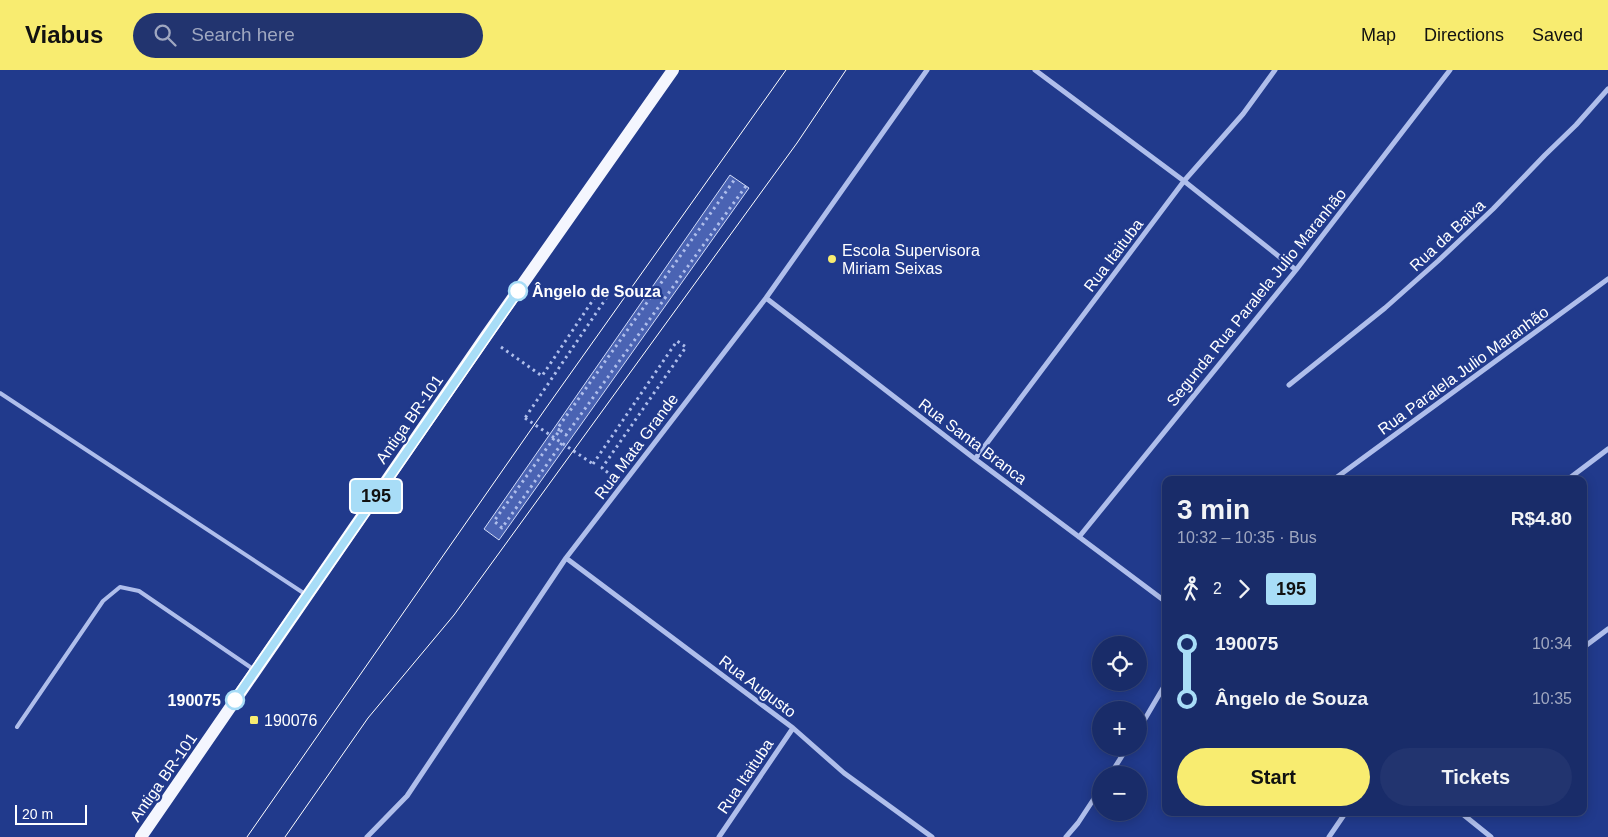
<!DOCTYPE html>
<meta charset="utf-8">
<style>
body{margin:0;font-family:Helvetica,sans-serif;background:#22346f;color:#f1f3f6;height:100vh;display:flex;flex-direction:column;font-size:19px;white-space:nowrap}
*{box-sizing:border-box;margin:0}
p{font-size:16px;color:#9fa7c0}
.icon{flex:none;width:28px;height:28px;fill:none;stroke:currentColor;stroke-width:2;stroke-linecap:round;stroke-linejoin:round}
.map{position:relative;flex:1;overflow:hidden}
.details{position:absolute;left:1162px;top:406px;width:425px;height:340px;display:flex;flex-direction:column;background:#192c69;border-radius:10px;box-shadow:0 2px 12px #0003,0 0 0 1px #37487d}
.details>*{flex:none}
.badge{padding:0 10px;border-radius:4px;font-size:18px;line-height:32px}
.tools{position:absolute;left:1092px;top:566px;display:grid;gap:10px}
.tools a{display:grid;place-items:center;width:55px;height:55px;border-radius:50%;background:#192c69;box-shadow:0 2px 12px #0003,0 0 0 1px #37487d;font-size:25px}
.scale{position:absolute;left:15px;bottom:12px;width:72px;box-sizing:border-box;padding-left:5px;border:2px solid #fff;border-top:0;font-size:14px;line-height:18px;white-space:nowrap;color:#fff;-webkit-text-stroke:4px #213a8c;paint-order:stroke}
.map>.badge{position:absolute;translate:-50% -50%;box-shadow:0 0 0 2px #fff}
.legs{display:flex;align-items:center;gap:8px;height:55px;padding:0 15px;font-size:16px}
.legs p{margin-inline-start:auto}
.head{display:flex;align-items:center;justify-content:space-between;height:85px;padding:0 15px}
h1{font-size:28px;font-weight:800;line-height:38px}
.primary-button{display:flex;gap:10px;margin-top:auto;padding:10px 15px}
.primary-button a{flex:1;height:58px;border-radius:30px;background:#f8ec70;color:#111;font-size:20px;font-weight:800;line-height:58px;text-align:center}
.primary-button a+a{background:#22346f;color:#f1f3f6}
ul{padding:0 15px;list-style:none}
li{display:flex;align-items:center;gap:18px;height:55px;font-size:19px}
li i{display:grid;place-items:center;width:8px;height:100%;margin:0 6px;background:currentColor}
li i::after{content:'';width:12px;height:12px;margin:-6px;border:4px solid;border-radius:50%;background:#192c69}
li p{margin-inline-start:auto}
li:first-child i{background:linear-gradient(#0000 50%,currentColor 0)}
li:last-child i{background:linear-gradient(currentColor 50%,#0000 0)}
header{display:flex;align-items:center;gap:30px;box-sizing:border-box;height:70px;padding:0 25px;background:#f8ec70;color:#111}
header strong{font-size:24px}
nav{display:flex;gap:28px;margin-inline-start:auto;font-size:18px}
.search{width:350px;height:45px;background:#22346f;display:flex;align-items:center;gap:12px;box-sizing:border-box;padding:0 18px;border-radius:28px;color:#9fa7c0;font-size:19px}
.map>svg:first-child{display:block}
</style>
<header>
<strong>Viabus</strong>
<div class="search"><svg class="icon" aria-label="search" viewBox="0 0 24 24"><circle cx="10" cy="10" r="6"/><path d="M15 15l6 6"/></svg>Search here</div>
<nav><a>Map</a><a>Directions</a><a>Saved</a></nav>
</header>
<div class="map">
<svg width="1608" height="767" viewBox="0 0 1608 767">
<rect width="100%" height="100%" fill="#213a8c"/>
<path fill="#4a63b3" stroke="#d4ddf8" d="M730,105L749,118L499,470L484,459Z"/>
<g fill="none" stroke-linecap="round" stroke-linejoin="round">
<path stroke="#afbeeb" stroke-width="3" stroke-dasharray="2.5 4" stroke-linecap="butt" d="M501,277L542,306L599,221L607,227L525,348
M560,360L557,359L735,109
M562,373L502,458L494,451L560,360L566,365L746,116
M593,394L677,271L686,277L602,398L611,405"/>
<path stroke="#afbeeb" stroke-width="4" d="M0,323L305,524
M17,657L103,531L120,517L139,521L253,599"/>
<path stroke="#afbeeb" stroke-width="5" d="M1035,0L1184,111L1296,200
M766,228L975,389L1166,532
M1289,315L1385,238L1438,191L1493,139L1545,85L1576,55L1608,19
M975,389L1184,111L1243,44L1275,0
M1333,410L1608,209
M1567,410L1608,379
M1079,467L1296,200L1450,0
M566,488L793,658L844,703L932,767
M1584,577L1608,559
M1139,659L1166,613
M1110,705L1127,678
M1460,742L1491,767
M367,767L407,726L566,488L766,228L927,0
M719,767L793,658
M1066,767L1078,753L1101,718
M1329,767L1346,742"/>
<path stroke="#f4f6fe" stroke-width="12" d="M141,767L486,266L673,0"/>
<path stroke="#fff" stroke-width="1" d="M247,767L546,338L786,0
M285,767L368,648L454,545L797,73L846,0"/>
<path stroke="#afbeeb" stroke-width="3" stroke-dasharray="2.5 4" stroke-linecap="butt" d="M525,348L593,394"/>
</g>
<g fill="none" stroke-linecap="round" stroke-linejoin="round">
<defs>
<path id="line-1" d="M235,630L518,221"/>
</defs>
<use href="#line-1" stroke="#fff" stroke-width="11"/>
<use href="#line-1" stroke="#a8ddf7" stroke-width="8"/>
</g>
<g fill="#f8ec70" stroke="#213a8c" stroke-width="2">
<circle cx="832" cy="189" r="5"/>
<rect x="249" y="645" width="10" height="10" rx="2.5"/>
</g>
<g fill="#fff" stroke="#a8ddf7" stroke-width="2.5">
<circle cx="518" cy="221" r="9"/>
<circle cx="235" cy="630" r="9"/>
</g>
<g text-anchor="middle" stroke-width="4.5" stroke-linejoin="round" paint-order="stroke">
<g font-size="16" fill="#fff" stroke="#213a8c">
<text transform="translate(1447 165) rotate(-43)" y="6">Rua da Baixa</text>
<text transform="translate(1113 185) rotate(-53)" y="6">Rua Itaituba</text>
<text transform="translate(1256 227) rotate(-51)" y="6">Segunda Rua Paralela Julio Maranhão</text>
<text transform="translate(1463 300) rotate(-36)" y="6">Rua Paralela Julio Maranhão</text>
<text transform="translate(409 349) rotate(-55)" y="6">Antiga BR-101</text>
<text transform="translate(973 371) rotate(37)" y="6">Rua Santa Branca</text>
<text transform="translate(636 376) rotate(-53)" y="6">Rua Mata Grande</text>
<text transform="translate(758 616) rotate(37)" y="6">Rua Augusto</text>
<text transform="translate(745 706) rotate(-56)" y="6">Rua Itaituba</text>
<text transform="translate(163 707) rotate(-55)" y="6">Antiga BR-101</text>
</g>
<g font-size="16" fill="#fff" stroke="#213a8c" text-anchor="start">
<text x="842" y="186">Escola Supervisora<tspan x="842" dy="18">Miriam Seixas</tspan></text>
<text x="264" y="656">190076</text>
</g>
<g font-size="16" font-weight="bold" fill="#fff" stroke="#213a8c" text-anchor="start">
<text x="532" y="227">Ângelo de Souza</text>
<text x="221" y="636" text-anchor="end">190075</text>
</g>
</g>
</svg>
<div class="tools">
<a><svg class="icon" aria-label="locate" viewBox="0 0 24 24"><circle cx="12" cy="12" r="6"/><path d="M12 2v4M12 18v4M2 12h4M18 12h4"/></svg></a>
<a>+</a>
<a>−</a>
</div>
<div class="scale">20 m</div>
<b class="badge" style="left:376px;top:426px;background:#a8ddf7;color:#111">195</b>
<section class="details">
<div class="head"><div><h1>3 min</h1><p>10:32 – 10:35 · Bus</p></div><b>R$4.80</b></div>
<div class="legs"><svg class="icon" aria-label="walk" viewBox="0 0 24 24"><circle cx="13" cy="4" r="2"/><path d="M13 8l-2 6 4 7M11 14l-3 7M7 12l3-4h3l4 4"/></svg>2<svg class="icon" aria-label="forward" viewBox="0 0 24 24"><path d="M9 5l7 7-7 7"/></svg><b class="badge" style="background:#a8ddf7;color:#111">195</b></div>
<ul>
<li><i style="color:#a8ddf7"></i><b>190075</b><p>10:34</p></li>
<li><i style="color:#a8ddf7"></i><b>Ângelo de Souza</b><p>10:35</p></li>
</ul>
<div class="primary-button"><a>Start</a><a>Tickets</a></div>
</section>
</div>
